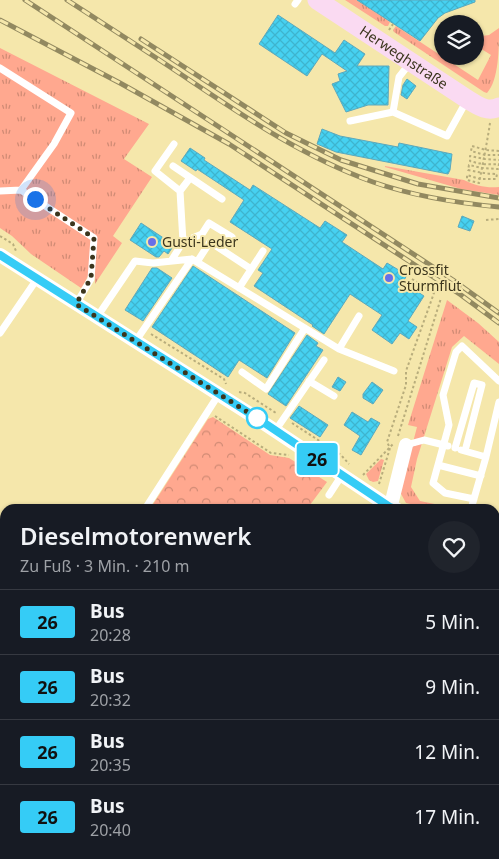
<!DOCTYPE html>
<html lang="de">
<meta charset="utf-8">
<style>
body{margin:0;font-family:"Noto Sans",sans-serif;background:#20242c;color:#f1f3f6;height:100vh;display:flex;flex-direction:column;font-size:19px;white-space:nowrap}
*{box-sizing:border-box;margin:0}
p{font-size:16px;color:#9ea1a6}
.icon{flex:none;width:28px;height:28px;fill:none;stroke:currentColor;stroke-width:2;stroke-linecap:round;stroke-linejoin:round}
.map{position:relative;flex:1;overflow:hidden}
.sheet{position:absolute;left:0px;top:504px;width:500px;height:356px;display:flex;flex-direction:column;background:#171b24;border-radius:15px 15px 0 0;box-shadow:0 1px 4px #0004}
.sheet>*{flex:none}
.badge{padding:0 10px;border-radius:4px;font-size:18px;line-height:32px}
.tools{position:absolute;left:434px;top:15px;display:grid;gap:10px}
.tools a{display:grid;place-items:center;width:50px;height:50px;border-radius:50%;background:#171b24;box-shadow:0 1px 4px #0004;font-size:25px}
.you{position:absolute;width:25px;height:25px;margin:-12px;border:4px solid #fff;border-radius:50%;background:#1a73e8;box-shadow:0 0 0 8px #1a73e833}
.map>.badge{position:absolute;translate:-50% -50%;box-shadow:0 0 0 2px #fff}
.round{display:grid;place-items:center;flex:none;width:52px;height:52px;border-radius:26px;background:#20242c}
.overview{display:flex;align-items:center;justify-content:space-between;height:85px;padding:0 20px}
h1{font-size:24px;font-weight:600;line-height:38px}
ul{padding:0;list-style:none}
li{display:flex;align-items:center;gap:15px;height:65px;padding:0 20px;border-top:1px solid #363941}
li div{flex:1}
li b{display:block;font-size:19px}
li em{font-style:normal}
li .badge{min-width:55px;font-weight:700;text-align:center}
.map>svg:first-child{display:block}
</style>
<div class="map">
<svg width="499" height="859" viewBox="0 0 499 859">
<defs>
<pattern id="grass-tufts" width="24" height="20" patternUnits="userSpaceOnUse" patternTransform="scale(1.25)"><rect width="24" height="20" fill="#ffa88f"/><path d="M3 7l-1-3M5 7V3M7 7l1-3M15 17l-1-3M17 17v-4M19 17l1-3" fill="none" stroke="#d08a74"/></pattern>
<pattern id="forest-crowns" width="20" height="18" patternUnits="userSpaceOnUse" patternTransform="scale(1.25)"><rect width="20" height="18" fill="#ffa88f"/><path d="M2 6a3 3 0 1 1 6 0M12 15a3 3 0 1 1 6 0" fill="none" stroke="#d08a74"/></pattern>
<pattern id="building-cross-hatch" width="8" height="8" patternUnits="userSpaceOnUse" patternTransform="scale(1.25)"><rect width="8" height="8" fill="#46d1f1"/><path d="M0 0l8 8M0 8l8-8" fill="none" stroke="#3eb4ce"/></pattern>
</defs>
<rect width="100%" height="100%" fill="#f5e7ab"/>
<path fill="url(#grass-tufts)" d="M345,0H357L390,22L388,26H385Z
M396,26L478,80L491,55L475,45V37L489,35L499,28C499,48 499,80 487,93L484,92L394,32L393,30Z
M0,48L149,124L124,159L152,177L113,236L122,243L95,284V264C89,272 87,280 81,288L31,254L12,236L0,228Z
M385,166L464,180C476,186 486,188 499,187V195L461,189L385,167Z
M447,300L478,323L499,342V364L464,336L452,347L417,459L411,487L420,501L459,509H433L406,503L400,492L417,427L408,425Z
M381,459L384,460L378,481L373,482L369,480L366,474Z
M5,745V793H0V753Z
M243,855H303L302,859H242Z"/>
<path fill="url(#forest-crowns)" d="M213,417L270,455L289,458L327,482L307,509H150L208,419Z"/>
<path fill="url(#building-cross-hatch)" stroke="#5ea8bb" d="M357,0H475V2L445,13L438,18L420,41Z
M278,15L335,53L344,40L365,54L357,66H389L388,105H368L346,112L332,84L340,81L338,74L347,71L322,54L307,76L259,44Z
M407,79L416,86L407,99L401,95L403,85Z
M322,129L340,136L398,147L399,143L452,154L450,170L448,174L336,152L317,144Z
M190,148L205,158L204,160L250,190L253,185L320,228L325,221L347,235L342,242L383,269L387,263L407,275L403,282L424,296L408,321L417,327L409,339L400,333L392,344L372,330L382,315L350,294L324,334L312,326L313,325L254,286L263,273L258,270L272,249L230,222L244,200L197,169L196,171L181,161Z
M462,216L474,221L470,231L458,227Z
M141,223L174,245L168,254L164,251L159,257H156L130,240Z
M193,266L295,333L267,378L239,360L228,377L152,327Z
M152,268H157L172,278L143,321L125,310Z
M307,335L318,343L316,346L323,350L286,406L268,394Z
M338,377L346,382L340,391L332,387Z
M372,382L383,390L373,404L363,398V394Z
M299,406L328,425L320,437L290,418Z
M352,412L368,422L371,418L380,423L361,455L352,450L360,436L344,425Z"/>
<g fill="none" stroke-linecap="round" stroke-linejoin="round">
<path stroke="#b8ad7c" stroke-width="2" stroke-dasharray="2.5 2.5" stroke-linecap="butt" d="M389,30L393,24
M490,123C487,143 483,163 479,183L467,180V175L480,179H496L497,174C487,174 478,172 468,170L469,165L482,168L498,169L499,164C489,165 479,164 470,161V156L484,159L499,160
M499,151L486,150L472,146L471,151L485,155H499
M486,220L499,219
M0,236L13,244L16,251
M151,334L224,379L226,384
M239,392L245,393L276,413
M215,416L271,453L289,455
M292,423L341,455L349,464
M398,436L441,298
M363,475L393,444
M379,484L390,448L387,442L406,385V371L434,293L412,279
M446,855L447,859
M376,859V855"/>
<path stroke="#fff" stroke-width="7" d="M295,4L298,0
M0,68L71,113L54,144L21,190L0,191
M393,112L399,77L410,63
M350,121L393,112L447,136L467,100
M174,144L155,171L180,191
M173,166L222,199
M21,190L94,238L91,279L76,304
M183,242L202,234L209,223L232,237
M171,261L183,242L180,191L190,178
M197,262L210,242L251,269
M239,288L263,251
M97,317L135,261L153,263L192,259L339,349L394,371
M0,333L37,279
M135,342L192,259
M339,349L359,316
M242,372L266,389L305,328
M309,381L334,396
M275,431L324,360
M406,445L424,440L448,446
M455,448L474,383L482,385L465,451
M461,450L486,457L471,509
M486,457L499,402
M438,465L481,476
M329,495L342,475
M474,499L445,493L433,483L449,425L443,395L456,352L462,346L499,381
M145,509L219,394
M495,671H499
M0,712L5,716
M0,727L5,719
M200,859V855"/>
<path stroke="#fff" stroke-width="14" d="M0,255L253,416L390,507L396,509
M390,509L406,445
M495,532L499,533
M495,751L499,750
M329,859L330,855"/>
<path stroke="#fadaf2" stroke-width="19" id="s1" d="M317,0L467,99C477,105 487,113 499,107"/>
<defs>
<path id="rail" d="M25,0L453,280L499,313
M67,0C107,26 148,52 188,79C246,118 306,158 373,182C413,196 457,203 499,207
M0,20L120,83L229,144L461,295L499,323
M141,39L286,133L341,160L418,184L499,198"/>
</defs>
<use href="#rail" stroke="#928960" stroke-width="5"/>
<use href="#rail" stroke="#f5e7ab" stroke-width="3" stroke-dasharray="9" stroke-linecap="butt"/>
</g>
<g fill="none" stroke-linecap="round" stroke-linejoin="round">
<defs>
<path id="line" d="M0,255L254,416L390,507L396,509"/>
</defs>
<use href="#line" stroke="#fff" stroke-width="11"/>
<use href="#line" stroke="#35ccf6" stroke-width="8"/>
<path stroke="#3b351d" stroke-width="5" stroke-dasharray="0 9" d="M35,199L94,238L91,278L76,304L257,418"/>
</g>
<g fill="#676fe8" stroke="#f5e7ab" stroke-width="2">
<circle cx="152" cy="242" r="5"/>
<circle cx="389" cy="278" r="5"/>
</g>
<circle fill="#fff" stroke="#35ccf6" stroke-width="2.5" cx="257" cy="418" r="10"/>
<g text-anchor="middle" stroke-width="4" stroke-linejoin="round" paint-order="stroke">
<g font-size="14" fill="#3b351d" stroke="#f5e7ab">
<text dy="5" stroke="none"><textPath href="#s1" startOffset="104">Herweghstraße</textPath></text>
</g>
<g font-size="14" fill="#3b351d" stroke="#f5e7ab" text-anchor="start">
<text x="162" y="247">Gusti-Leder</text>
<text x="399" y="275">Crossfit<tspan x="399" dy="16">Sturmflut</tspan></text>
</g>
</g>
</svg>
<div class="tools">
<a><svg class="icon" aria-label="layers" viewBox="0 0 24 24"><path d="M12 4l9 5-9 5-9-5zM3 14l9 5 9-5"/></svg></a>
</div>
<div class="you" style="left:35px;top:199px"></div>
<b class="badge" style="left:317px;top:459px;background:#35ccf6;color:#111">26</b>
<section class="sheet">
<div class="overview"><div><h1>Dieselmotorenwerk</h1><p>Zu Fuß · 3 Min. · 210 m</p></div><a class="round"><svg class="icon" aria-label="heart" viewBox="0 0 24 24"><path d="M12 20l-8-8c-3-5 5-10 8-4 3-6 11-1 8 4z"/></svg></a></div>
<ul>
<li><span class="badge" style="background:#35ccf6;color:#111">26</span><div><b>Bus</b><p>20:28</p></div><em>5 Min.</em></li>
<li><span class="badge" style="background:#35ccf6;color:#111">26</span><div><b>Bus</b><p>20:32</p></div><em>9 Min.</em></li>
<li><span class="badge" style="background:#35ccf6;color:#111">26</span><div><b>Bus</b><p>20:35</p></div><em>12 Min.</em></li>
<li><span class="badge" style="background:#35ccf6;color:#111">26</span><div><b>Bus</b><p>20:40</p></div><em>17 Min.</em></li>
</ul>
</section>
</div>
